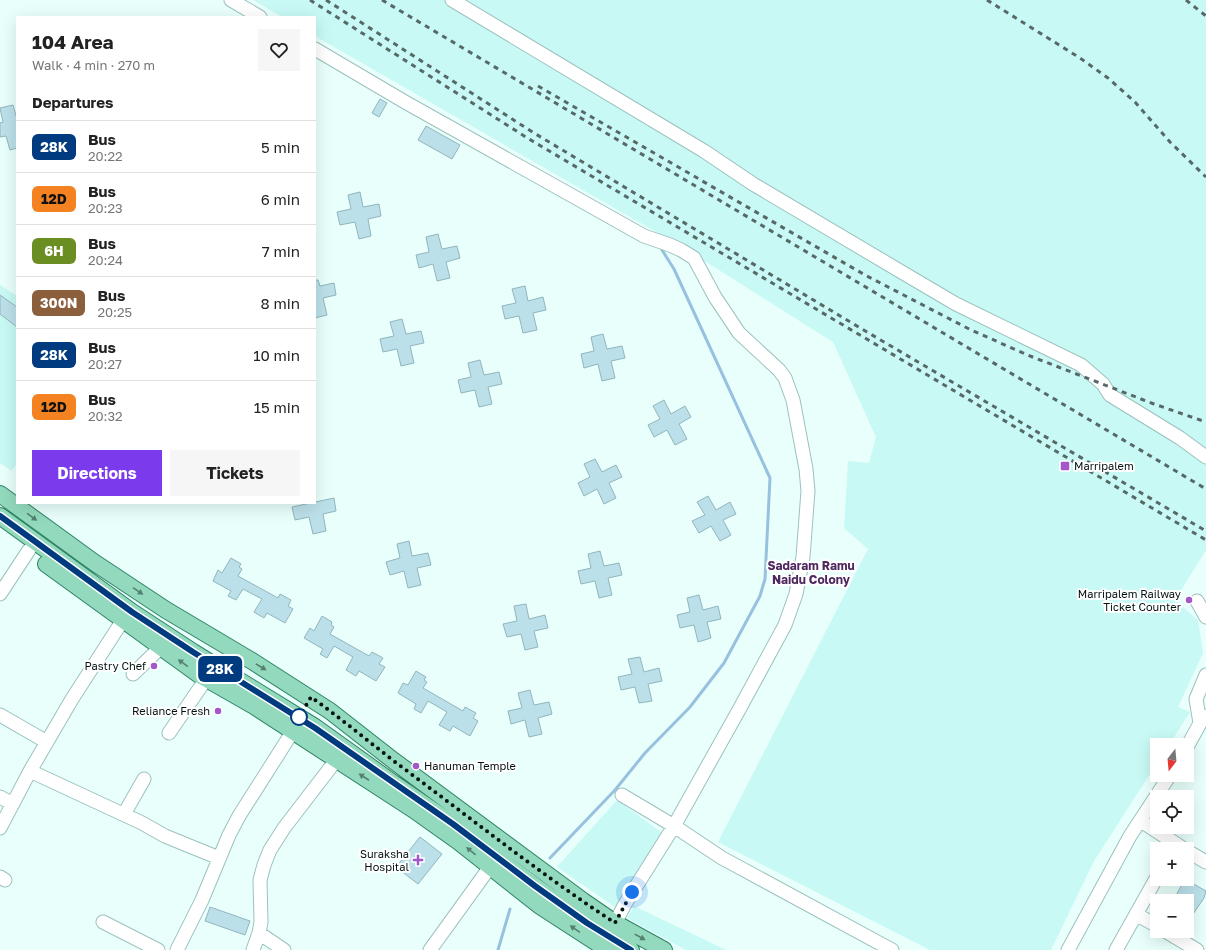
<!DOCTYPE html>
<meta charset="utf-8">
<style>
body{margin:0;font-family:"Golos Text",sans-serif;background:#f6f6f6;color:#222;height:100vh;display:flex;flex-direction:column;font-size:15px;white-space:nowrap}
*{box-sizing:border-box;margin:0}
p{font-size:13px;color:#767676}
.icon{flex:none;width:22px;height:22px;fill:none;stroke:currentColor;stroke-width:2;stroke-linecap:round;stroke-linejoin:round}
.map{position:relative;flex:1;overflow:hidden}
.details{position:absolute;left:16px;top:16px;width:300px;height:488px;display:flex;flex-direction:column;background:#fff;border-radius:0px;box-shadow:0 4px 16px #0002}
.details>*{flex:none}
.badge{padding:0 8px;border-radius:6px;font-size:14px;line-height:26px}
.needle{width:26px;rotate:196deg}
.tools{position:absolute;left:1150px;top:738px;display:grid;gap:8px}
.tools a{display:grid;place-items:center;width:44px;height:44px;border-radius:0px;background:#fff;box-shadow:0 4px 16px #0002;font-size:20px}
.you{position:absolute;width:20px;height:20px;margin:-10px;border:3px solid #fff;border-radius:50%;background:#1a73e8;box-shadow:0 0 0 6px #1a73e833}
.map>.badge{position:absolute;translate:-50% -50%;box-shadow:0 0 0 2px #fff}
h2{padding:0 16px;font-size:15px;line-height:36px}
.round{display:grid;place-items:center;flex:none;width:42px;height:42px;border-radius:0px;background:#f6f6f6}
.summary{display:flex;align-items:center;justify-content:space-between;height:68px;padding:0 16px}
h1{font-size:19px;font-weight:700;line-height:30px}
.button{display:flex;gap:8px;margin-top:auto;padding:8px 16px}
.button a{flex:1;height:46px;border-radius:0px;background:#7c3aed;color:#fff;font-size:16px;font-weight:700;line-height:46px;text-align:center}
.button a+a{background:#f6f6f6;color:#222}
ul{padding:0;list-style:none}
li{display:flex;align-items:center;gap:12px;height:52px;padding:0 16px;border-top:1px solid #e0e0e0}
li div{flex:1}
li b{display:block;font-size:15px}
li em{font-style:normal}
li .badge{min-width:44px;font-weight:700;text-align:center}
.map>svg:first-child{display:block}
</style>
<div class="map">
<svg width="1206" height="950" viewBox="0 0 1206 950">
<rect width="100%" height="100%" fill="#e8fffc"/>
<path fill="#c8f9f4" d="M253,0H1206V550L1175,600L1198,620L1203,653L1178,707L1190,712L1169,745H1157V763L1094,861L1051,950H930L718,842L868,549L844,528L848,461L869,463L876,437L833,342L684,248L315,36V17H282Z
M0,285L17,296V463L12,471L0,463Z
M617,800L665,835L618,909L557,867Z
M634,906L726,950H686L627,918Z"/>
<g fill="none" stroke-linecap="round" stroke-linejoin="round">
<path stroke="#97c1de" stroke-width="3" d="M550,858L615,790L645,753L690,707L724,663L760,596L765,579L770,478L674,269L662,250
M498,950L510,909"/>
</g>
<path fill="#bce0e9" stroke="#92b5bd" d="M380,99L387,103L379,117L372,113Z
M13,105L17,119V148L10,150L6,136L0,137V123L3,122L0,108Z
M426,126L460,145L452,159L418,140Z
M360,192L363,207L379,204L381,216L368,219L371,236L359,239L355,222L340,225L337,212L351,209L348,195Z
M438,234L442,249L457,246L460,258L446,262L450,278L437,281L433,264L419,268L416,255L429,252L426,237Z
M315,280H318L320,286L334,283L336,295L323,298L327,315L315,318Z
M525,286L528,301L543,297L546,310L533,313L537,330L523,333L519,316L505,319L502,306L516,303L512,289Z
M0,295L17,307V327L0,314Z
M402,319L406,334L421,331L424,343L410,346L414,363L401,366L397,349L383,352L380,339L394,336L390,322Z
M603,334L607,349L622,346L625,358L611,361L615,378L602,381L598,364L584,368L581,354L594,351L591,337Z
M480,360L484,375L499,372L502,384L488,387L492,404L479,407L475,390L461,393L458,380L471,377L468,363Z
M664,400L671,414L685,406L691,417L679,424L687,439L675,445L667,430L654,437L648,425L660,419L653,406Z
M595,459L602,472L616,465L622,477L609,483L616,498L604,504L597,489L584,496L578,483L590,477L584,464Z
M708,496L716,510L730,502L736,514L723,520L731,535L720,541L711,526L699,533L692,521L705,515L697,502Z
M334,498L336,511L323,514L326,531L313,534L309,517L295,520L292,507Z
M409,541L412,556L428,553L431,565L417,568L421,585L408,588L404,571L390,575L386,562L400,558L397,544Z
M600,551L604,566L619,563L622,575L608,578L612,595L599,598L595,581L581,584L578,571L591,568L588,554Z
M231,558L241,564L239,567L242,569L238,576L278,598L280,594L291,600L288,606L293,609L285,623L267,613L264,618L254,612L262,599L243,589L236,600L228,596L231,591L213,581L218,570L222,573Z
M699,595L703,610L718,606L721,619L707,622L711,638L698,642L694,625L680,628L677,615L690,612L687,598Z
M526,604L529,619L545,615L548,628L534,631L538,647L525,650L521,634L507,637L503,624L517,621L514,606Z
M322,616L332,622L331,625L334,627L330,634L369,656L372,652L383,658L379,664L385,667L376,681L359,671L356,676L346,670L353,657L334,646L327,658L320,654L323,649L304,638L310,628L314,631Z
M640,657L644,672L659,668L662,681L648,684L652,701L639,703L635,687L621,690L618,677L632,674L628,659Z
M416,671L426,677L424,680L427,682L423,688L463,711L465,707L476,713L473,718L478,721L470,736L453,726L450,731L439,725L447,712L428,701L421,713L414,709L416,704L398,693L403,683L408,685Z
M530,690L534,705L549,702L552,714L538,718L542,734L529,737L525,720L511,724L508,711L522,708L518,693Z
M420,837L442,854L418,884L396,867Z
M1185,879L1206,891L1204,898L1187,923V901H1173Z
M210,907L250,921L245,935L205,921Z"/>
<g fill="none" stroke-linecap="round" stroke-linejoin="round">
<defs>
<path id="minor" d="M231,0L260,17
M452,0L704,151L753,184L905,274L956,304L1081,365L1103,384L1110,395L1180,438L1206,457
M315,49L405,102L644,236L670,245L681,250L694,258L715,297L739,333L779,370L785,378L793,400L806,469L808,491L803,557L796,594L785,625L740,708L674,826L625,904L615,923
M0,594L29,550
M1197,601L1206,617
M133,674L161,647
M0,715L47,742
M1200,723L1196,699L1206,675
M169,733L206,679
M1187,747L1204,716
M30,771L142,823L165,836L219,858
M622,795L674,826L722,858L892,950
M0,797L13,804
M124,814L144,779
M1141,821L1184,849
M0,828L30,771L72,699L123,620
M1187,851L1206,862
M0,877L5,880
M1136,914L1157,926
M103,922L158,950
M1165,931L1197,950
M259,933L284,950
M177,950L202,900L229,835L239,816L293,731
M253,950L259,933L261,922L260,880L264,865L270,850L284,828L337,759
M430,950L490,867
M1068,950L1130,836L1170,775
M1116,950L1157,877"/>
<path id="major" d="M0,494L95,563L166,610L252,661L330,711L394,761L583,901L615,923L664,950
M0,516L132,612L193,652L315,727L393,783L453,824L535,886L587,923L631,950
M46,564L198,674L254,706L414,810L459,842L540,906L608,950"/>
</defs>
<use href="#minor" stroke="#9cc1be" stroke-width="15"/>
<use href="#major" stroke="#318365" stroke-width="18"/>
<use href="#minor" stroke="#fff" stroke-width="13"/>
<use href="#major" stroke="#92d9bd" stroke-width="16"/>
<path stroke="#576967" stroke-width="3" stroke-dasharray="5 5" stroke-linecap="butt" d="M310,0L529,139L1206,540
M326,0L534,133L867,332L1206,531
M382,0L1206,489
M987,0L1080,58L1108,78L1135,102L1170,142L1206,177
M1186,0L1206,16
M538,86L865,275L971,330L1030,356L1154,404L1206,422"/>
</g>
<defs><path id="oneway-solid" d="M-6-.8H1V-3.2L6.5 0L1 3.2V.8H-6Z"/></defs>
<g fill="#538070">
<use href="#oneway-solid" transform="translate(32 517) rotate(36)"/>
<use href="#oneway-solid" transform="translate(138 591) rotate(34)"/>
<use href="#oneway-solid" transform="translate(183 663) rotate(-144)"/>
<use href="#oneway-solid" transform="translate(261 667) rotate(31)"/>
<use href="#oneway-solid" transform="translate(364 777) rotate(-147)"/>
<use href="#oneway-solid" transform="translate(471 851) rotate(-141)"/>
<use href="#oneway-solid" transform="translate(575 929) rotate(-146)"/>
<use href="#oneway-solid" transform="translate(640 937) rotate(29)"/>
</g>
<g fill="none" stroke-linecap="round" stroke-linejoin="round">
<defs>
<path id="line" d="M0,516L132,612L193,652L315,728L453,824L535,886L587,923L631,950"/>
</defs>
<use href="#line" stroke="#fff" stroke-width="9"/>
<use href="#line" stroke="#003b80" stroke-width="6"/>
<path stroke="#051312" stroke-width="4" stroke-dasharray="0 7.2" d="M299,717L311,697C340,718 367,740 395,762C468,816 539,873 615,923L632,892"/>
</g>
<g fill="#a457c8" stroke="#fff" stroke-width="1.5">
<rect x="1060" y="461" width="10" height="10" rx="2"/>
<circle cx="1189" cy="600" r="4"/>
<circle cx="154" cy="666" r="4"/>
<circle cx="218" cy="711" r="4"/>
<circle cx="416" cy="766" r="4"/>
<path d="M416 854h4v4h4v4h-4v4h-4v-4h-4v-4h4z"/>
</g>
<circle fill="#fff" stroke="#003b80" stroke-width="2" cx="299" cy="717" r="8"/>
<g text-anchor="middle" stroke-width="4" stroke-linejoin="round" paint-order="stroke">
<g font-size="11" fill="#051312" stroke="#fff" text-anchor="end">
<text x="1074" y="470" text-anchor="start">Marripalem</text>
<text x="1181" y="598">Marripalem Railway<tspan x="1181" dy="13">Ticket Counter</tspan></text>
<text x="146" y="670">Pastry Chef</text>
<text x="210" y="715">Reliance Fresh</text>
<text x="424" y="770" text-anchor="start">Hanuman Temple</text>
<text x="409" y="858">Suraksha<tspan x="409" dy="13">Hospital</tspan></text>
</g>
<g font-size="12" font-weight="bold" fill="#4e285f" stroke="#fff">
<text x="811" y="570">Sadaram Ramu<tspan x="811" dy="14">Naidu Colony</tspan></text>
</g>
</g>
</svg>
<div class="tools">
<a><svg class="needle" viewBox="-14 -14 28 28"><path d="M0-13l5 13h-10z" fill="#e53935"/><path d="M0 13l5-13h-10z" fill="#767676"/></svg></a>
<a><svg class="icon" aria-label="locate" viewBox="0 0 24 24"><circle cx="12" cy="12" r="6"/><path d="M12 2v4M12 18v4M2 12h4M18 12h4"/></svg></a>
<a>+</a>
<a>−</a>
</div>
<div class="you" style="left:632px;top:892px"></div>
<b class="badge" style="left:220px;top:669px;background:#003b80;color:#fff">28K</b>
<section class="details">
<div class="summary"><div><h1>104 Area</h1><p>Walk · 4 min · 270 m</p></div><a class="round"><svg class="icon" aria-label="heart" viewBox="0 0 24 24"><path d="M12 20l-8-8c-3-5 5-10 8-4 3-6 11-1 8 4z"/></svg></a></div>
<h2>Departures</h2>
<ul>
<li><span class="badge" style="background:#003b80;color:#fff">28K</span><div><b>Bus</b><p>20:22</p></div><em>5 min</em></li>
<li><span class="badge" style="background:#f58220;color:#111">12D</span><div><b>Bus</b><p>20:23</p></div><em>6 min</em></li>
<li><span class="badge" style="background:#6b8e23;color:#fff">6H</span><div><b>Bus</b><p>20:24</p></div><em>7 min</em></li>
<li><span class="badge" style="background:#8b5e3c;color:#fff">300N</span><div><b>Bus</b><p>20:25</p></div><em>8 min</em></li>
<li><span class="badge" style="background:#003b80;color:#fff">28K</span><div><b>Bus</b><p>20:27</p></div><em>10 min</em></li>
<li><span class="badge" style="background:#f58220;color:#111">12D</span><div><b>Bus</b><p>20:32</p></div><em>15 min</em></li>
</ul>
<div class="button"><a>Directions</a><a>Tickets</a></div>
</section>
</div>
